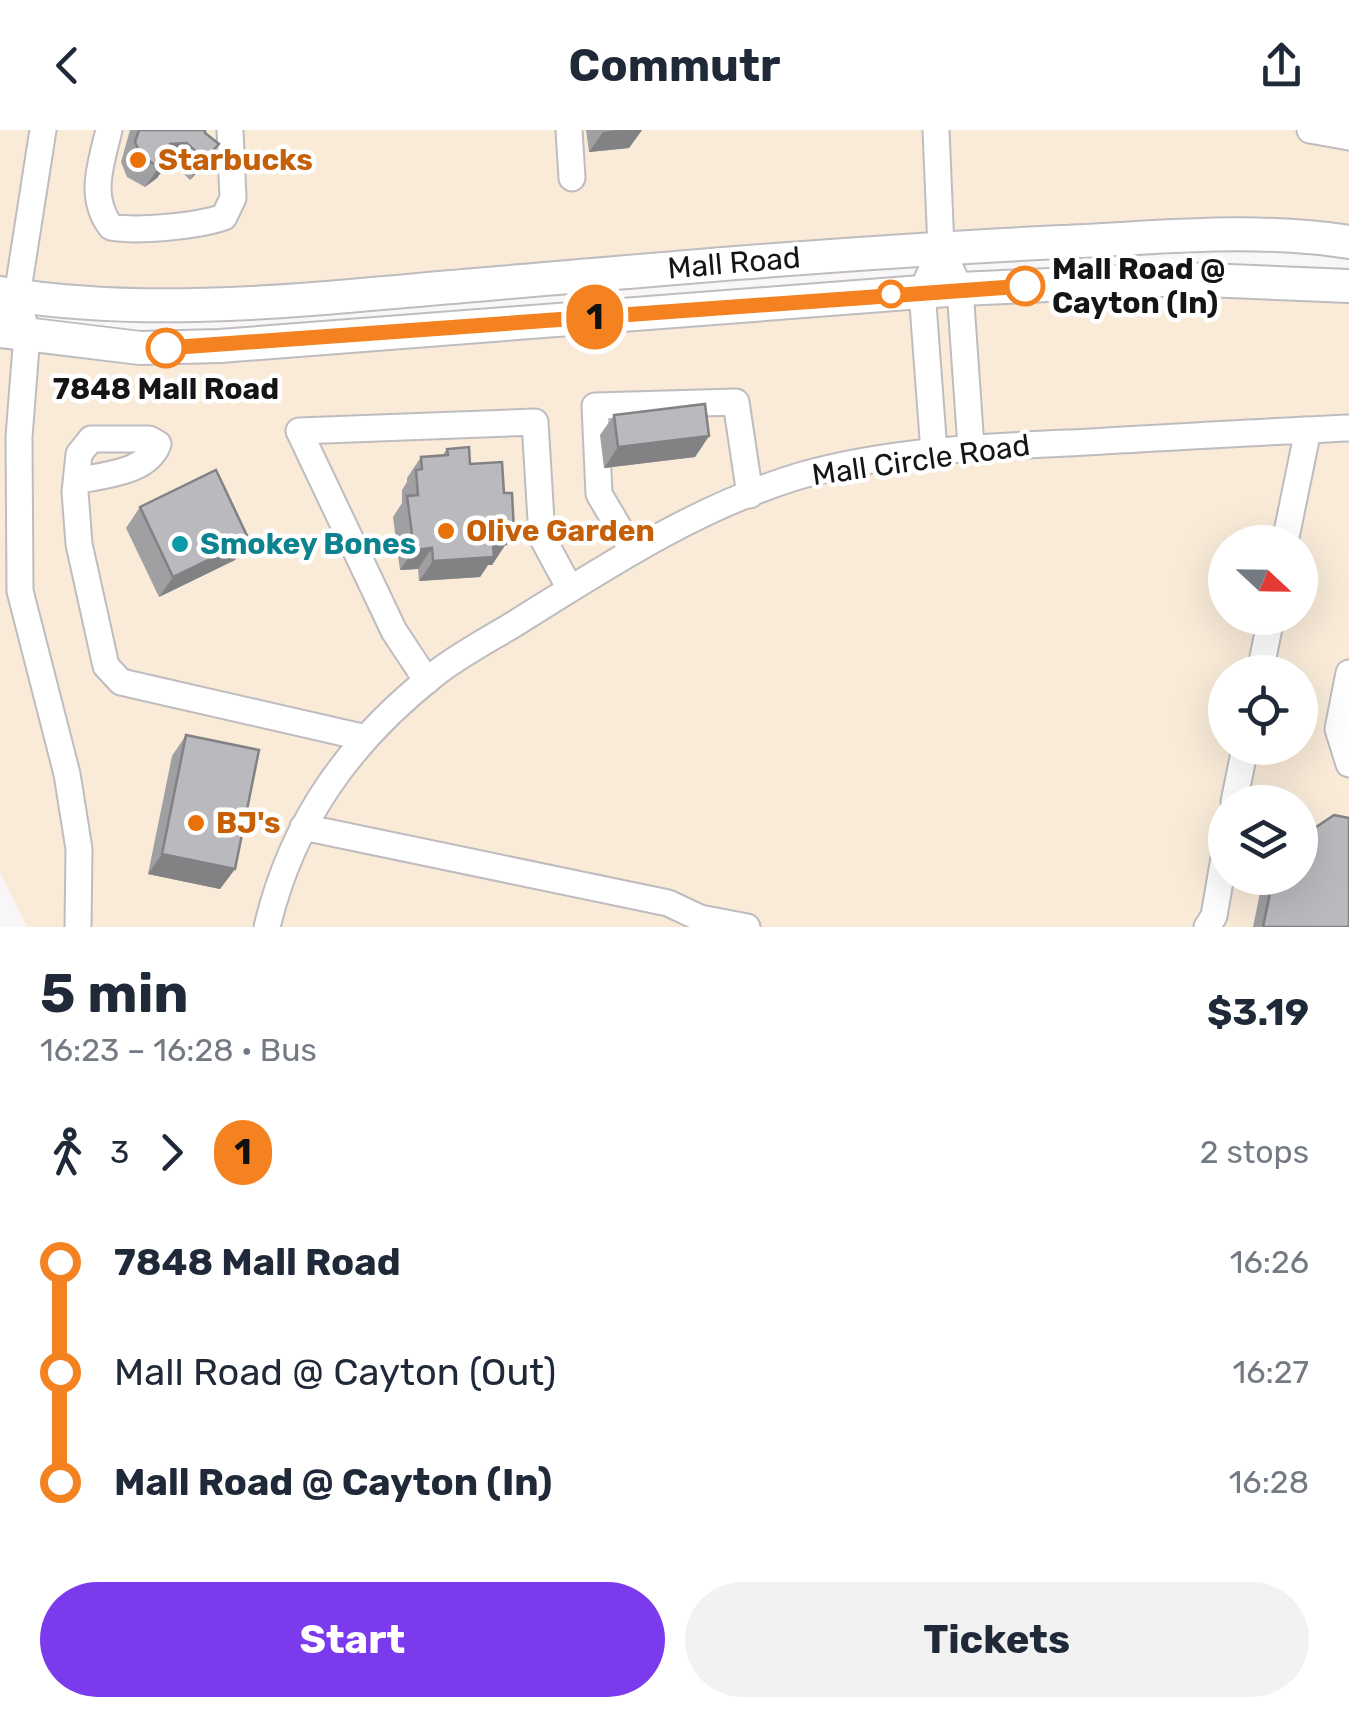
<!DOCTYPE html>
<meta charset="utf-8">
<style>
body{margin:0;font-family:Rubik,sans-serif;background:#f2f2f3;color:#1f2937;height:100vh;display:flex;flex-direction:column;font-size:38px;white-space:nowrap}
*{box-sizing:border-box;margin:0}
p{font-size:32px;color:#747a83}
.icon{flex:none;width:55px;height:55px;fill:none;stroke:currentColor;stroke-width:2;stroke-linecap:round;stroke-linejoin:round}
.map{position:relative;height:797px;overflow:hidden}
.panel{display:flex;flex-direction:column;background:#fff;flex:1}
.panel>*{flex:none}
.badge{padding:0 20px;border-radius:32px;font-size:35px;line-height:65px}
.needle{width:65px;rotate:112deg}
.tools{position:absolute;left:1208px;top:395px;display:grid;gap:20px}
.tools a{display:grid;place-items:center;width:110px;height:110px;border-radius:50%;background:#fff;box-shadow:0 10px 40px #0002;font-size:50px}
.map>.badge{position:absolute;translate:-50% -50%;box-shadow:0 0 0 5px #fff}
.legs{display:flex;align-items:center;gap:15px;height:110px;padding:0 40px;font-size:32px}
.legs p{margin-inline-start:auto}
.summary{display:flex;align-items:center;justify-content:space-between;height:170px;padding:0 40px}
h1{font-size:55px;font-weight:700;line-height:75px}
.primary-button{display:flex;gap:20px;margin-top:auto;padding:20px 40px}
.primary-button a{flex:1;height:115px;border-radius:60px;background:#7c3aed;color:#fff;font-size:40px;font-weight:700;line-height:115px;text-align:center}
.primary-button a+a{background:#f2f2f3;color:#1f2937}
ul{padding:0 40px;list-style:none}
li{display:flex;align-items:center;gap:35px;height:110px;font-size:38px}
li i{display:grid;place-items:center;width:15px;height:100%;margin:0 12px;background:currentColor}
li i::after{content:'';width:25px;height:25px;margin:-12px;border:8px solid;border-radius:50%;background:#fff}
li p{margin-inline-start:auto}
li:first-child i{background:linear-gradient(#0000 50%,currentColor 0)}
li:last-child i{background:linear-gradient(currentColor 50%,#0000 0)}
header{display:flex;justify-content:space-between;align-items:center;height:130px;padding:0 40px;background:#fff;font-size:45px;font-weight:700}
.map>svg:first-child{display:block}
</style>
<header><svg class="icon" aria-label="back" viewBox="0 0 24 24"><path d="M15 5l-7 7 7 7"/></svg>Commutr<svg class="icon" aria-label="share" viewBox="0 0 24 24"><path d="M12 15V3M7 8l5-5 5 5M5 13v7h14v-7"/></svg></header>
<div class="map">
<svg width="1349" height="797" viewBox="0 0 1349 797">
<rect width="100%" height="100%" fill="#f9f6f9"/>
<path fill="#f9ebd8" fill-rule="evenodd" d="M0,0H1349V124L1166,107L340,166L0,163Z
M1349,156V797H27L0,743V201L140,218L960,159ZM1225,412H1300V488H1225ZM1225,542H1300V618H1225ZM1225,672H1300V748H1225Z"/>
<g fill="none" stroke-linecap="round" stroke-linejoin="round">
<defs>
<path id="minor" d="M109,0C101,34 88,67 111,97C137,102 198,96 224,87L233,68L230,0
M569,0L572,48
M936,0L941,118L960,159L971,317
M1310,0L1349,7
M17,166L27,204L19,307L20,461L67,644L79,719L78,797
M8,180L17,166L43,0
M934,322L922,161L941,118
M76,351C103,345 147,343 158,314L149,309H91L79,324L75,362L79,414L106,536L121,552L366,608
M1285,412L1308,300
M632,420L599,364L595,276L736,272L750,365
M1260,542L1271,488
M1349,543L1338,599L1349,634
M427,551L394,501L299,301L535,292L542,407L569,457
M1234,672L1245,618
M303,697L668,773L700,788L747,797
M267,797C292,691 350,611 435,544C458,526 486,511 511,496C604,438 694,378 799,346C886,321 979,317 1069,313C1162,308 1256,302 1349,298
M1207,797L1214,786L1225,722"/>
<path id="major" d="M0,163C156,189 319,168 475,155C671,138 866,121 1062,112C1157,108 1255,97 1349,112
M0,201L140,218L220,216L960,159L1181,149L1349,156"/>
</defs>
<use href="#minor" stroke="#bfbcbf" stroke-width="29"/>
<use href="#major" stroke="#bfbcbf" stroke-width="36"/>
<use href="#minor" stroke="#fff" stroke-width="25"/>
<use href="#major" stroke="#fff" stroke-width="32"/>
</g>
<path fill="#a0a0a3" d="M130,0H205V34L190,50L173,33L167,34L157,48L145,57L127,47L121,32Z
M586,0H642L629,18L589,22Z
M614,285L709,306L695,327L604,338L600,305Z
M447,319L470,334L506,414L492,435H488L480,447L419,451L418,439L400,440L393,387L402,373V360L407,352V348L421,327L442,326Z
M140,377L249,410L235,430L159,467L126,398Z
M186,605L235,739L220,759L148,744L172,626Z
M1263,748H1300L1349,797H1253Z"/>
<path fill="#828285" d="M618,0H642L629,18L589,22L603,2Z
M187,13L173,33L167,34L157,48L145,57L159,37L170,14Z
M219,14L205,34L190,50L204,30Z
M709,306L695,327L604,338L618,317Z
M505,401H514L492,435H488L480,447L419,451L433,431L493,415Z
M249,410L235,430L159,467L173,447Z
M432,418L418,439L400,440L414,420Z
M162,724L235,739L220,759L148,744Z"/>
<path fill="#bababe" stroke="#828285" stroke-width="2.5" d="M139,0H205V3L219,14L204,30L187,13L170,14L171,28L159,37L141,26L135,12Z
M705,274L709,306L618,317L614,285Z
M469,317L470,334L502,332L504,363H512L514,401H505L506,414L493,415L494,427L433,431L432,418L414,420L407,366L418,365L416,340L422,339L421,327L448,325L447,319Z
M216,340L249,410L173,447L140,377Z
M186,605L259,620L235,739L162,724Z
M1334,685L1349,688V797H1263L1273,748H1300V708Z"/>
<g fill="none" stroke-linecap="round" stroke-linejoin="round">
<defs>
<path id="line-1" d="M166,218L1025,156"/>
</defs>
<use href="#line-1" stroke="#fff" stroke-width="22"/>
<use href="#line-1" stroke="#f58220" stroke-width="15"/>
</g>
<g fill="#e8710a" stroke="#fff" stroke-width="4">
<circle cx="138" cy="30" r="10"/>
<circle cx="446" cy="401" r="10"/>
<circle cx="196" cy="693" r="10"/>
</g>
<g fill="#fff" stroke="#f58220" stroke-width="5">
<circle cx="1025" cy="156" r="18"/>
<circle cx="891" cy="164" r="12"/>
<circle cx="166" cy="218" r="18"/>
</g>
<circle fill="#0f9aa8" stroke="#fff" stroke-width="4" cx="180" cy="414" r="10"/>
<g text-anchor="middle" stroke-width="9" stroke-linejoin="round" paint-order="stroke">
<g font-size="30" font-weight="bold" fill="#c56008" stroke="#fff" text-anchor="start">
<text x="158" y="40">Starbucks</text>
<text x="466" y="411">Olive Garden</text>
<text x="216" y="703">BJ's</text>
</g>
<g font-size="30" fill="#161516" stroke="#fff">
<text transform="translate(734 133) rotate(-5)" y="10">Mall Road</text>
<text transform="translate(921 330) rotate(-8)" y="10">Mall Circle Road</text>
</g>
<g font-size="30" font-weight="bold" fill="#161516" stroke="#fff" text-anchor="start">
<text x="1052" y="149">Mall Road @<tspan x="1052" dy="34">Cayton (In)</tspan></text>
<text x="166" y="269" text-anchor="middle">7848 Mall Road</text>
</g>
<g font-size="30" font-weight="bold" fill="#0d838f" stroke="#fff" text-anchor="start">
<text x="200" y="424">Smokey Bones</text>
</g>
</g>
</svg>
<div class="tools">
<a><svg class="needle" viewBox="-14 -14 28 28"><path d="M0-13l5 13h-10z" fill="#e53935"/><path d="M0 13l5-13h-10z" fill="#747a83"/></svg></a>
<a><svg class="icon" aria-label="locate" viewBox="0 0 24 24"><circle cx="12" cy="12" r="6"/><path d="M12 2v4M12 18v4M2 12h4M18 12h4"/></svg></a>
<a><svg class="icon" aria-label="layers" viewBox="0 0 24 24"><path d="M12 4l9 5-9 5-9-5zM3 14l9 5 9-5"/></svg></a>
</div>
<b class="badge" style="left:595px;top:187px;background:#f58220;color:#111">1</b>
</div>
<section class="panel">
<div class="summary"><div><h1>5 min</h1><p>16:23 – 16:28 · Bus</p></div><b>$3.19</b></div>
<div class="legs"><svg class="icon" aria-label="walk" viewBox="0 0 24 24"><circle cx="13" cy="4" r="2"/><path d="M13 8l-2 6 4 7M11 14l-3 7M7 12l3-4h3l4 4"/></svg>3<svg class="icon" aria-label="forward" viewBox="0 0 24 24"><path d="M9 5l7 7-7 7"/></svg><b class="badge" style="background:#f58220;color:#111">1</b><p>2 stops</p></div>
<ul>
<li><i style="color:#f58220"></i><b>7848 Mall Road</b><p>16:26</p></li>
<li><i style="color:#f58220"></i><span>Mall Road @ Cayton (Out)</span><p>16:27</p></li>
<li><i style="color:#f58220"></i><b>Mall Road @ Cayton (In)</b><p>16:28</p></li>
</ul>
<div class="primary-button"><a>Start</a><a>Tickets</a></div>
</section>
